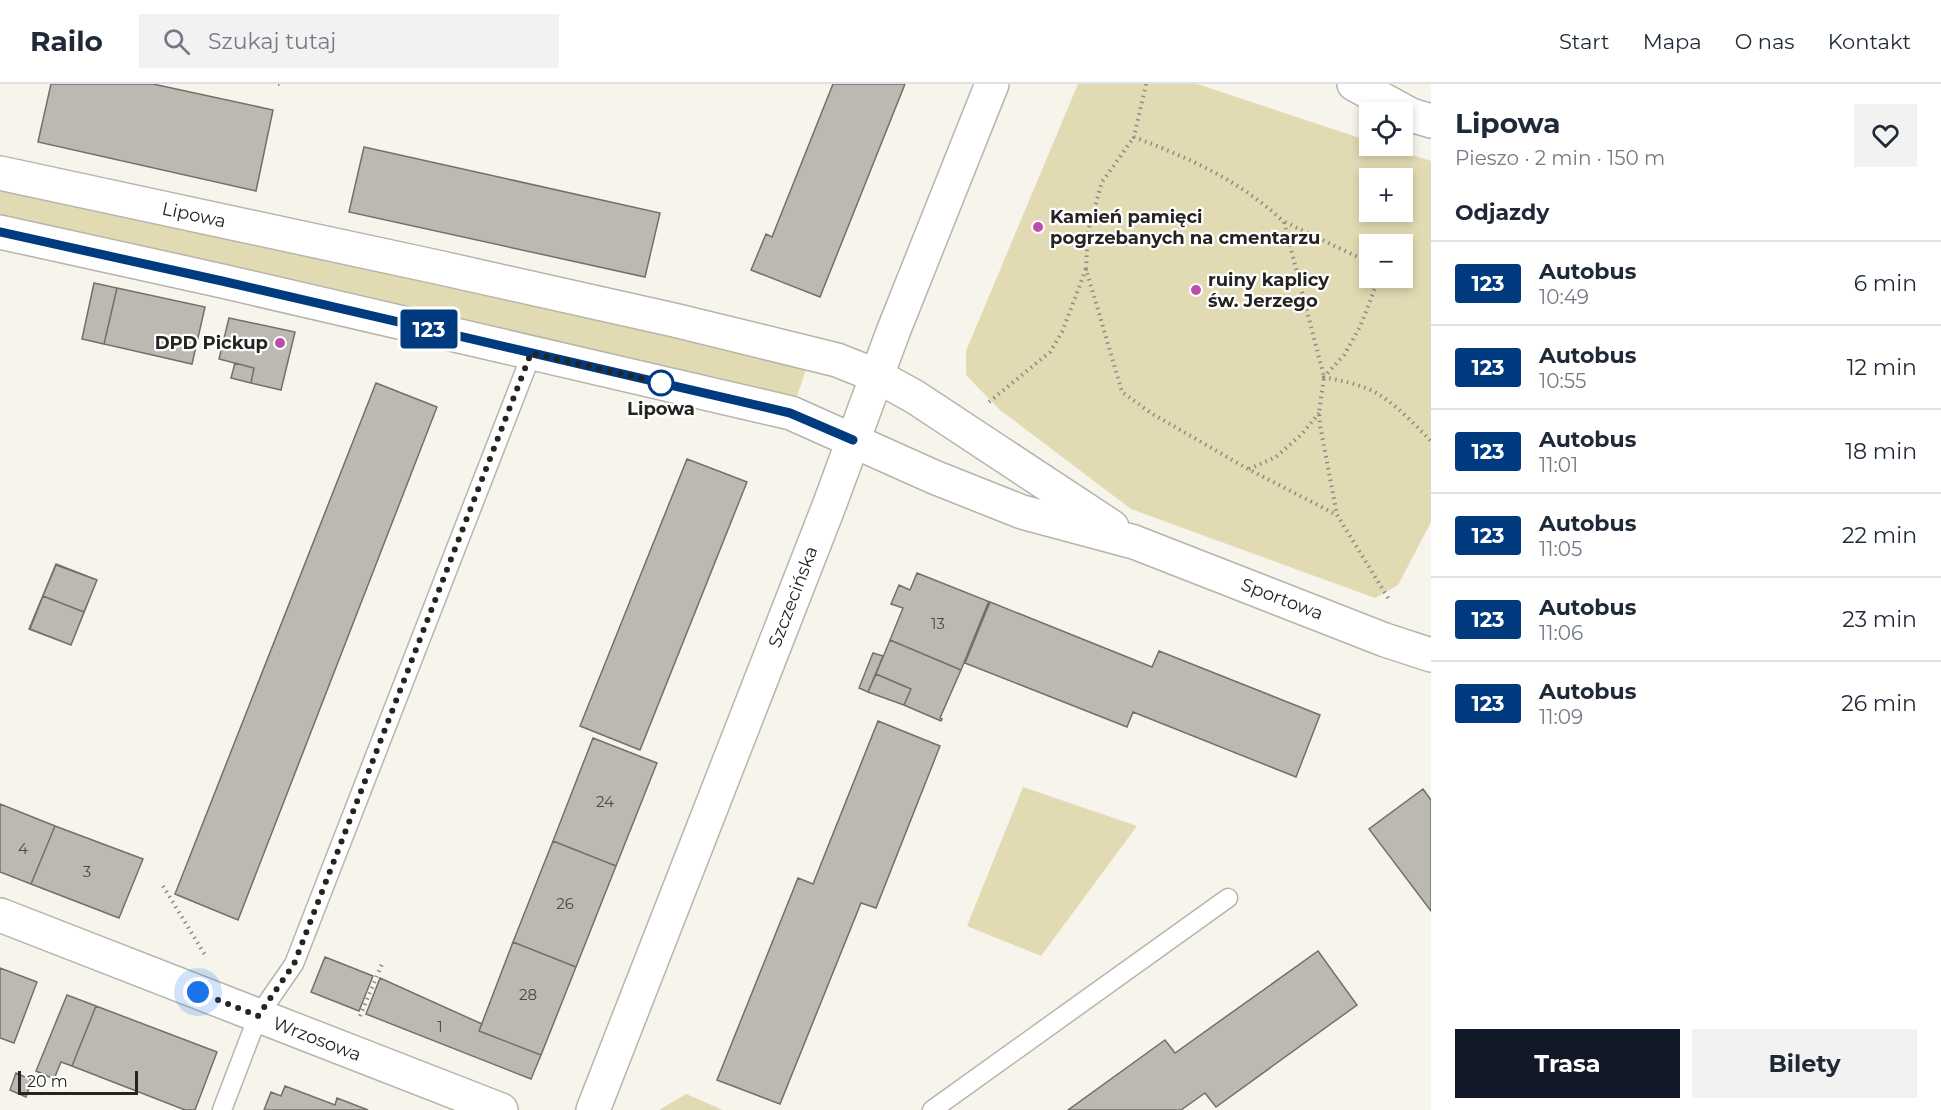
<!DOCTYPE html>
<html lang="pl">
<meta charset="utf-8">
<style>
body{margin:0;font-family:Montserrat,sans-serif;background:#f2f2f3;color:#1f2937;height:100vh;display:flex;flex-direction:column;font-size:22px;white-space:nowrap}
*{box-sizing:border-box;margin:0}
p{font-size:20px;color:#747a83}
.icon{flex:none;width:33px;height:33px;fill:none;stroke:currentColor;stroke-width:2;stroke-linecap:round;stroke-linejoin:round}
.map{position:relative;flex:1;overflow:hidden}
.drawer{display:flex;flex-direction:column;background:#fff;width:510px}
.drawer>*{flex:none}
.badge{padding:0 12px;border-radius:4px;font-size:21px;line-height:39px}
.controls{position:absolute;left:1359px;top:18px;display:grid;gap:12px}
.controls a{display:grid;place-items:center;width:54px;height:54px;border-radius:0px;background:#fff;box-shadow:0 3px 9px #0003;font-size:30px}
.scale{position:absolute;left:18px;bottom:15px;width:120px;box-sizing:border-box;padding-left:6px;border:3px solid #252421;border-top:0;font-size:16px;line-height:21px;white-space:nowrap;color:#252421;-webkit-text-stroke:4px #fff;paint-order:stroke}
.you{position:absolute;width:30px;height:30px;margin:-15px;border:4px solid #fff;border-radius:50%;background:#1a73e8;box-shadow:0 0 0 9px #1a73e833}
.map>.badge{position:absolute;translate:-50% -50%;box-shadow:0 0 0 3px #fff}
h2{padding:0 24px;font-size:22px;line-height:54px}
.round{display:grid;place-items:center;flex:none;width:63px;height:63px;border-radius:0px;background:#f2f2f3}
.overview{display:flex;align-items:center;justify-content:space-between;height:102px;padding:0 24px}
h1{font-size:28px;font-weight:700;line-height:45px}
.action{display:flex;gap:12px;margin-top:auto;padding:12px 24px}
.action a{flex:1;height:69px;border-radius:0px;background:#111827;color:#fff;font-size:24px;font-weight:700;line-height:69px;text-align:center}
.action a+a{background:#f2f2f3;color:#1f2937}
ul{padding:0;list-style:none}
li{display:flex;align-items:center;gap:18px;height:84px;padding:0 24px;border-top:2px solid #e0e1e3}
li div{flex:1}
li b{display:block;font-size:22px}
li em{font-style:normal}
li .badge{min-width:66px;font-weight:700;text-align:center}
header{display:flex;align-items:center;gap:36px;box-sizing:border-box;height:84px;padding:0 30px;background:#fff;border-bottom:2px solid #e0e1e3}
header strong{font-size:28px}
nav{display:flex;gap:33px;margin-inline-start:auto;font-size:21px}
.search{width:420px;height:54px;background:#f2f2f3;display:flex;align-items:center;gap:15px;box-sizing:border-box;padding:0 21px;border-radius:0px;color:#747a83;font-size:22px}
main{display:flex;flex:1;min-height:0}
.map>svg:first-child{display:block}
</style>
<header>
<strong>Railo</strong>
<div class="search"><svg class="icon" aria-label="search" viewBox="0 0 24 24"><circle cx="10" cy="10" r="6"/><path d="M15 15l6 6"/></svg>Szukaj tutaj</div>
<nav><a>Start</a><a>Mapa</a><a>O nas</a><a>Kontakt</a></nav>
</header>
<main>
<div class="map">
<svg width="1431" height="1026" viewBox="0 0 1431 1026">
<rect width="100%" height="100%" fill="#f6f4eb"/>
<path fill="#e2dab3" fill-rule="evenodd" d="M1078,0H1197L1369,57L1370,62H1385L1431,77V438L1398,501L1375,514L1131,425L1000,326L966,291V267ZM1402,94V128H1370V94ZM1402,160V194H1370V160Z
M0,100L808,280L795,318L0,135Z
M1023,703L1137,742L1041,872L967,842Z
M686,1010L723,1026H659Z"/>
<path fill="#bbb9b1" stroke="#727169" stroke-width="1.5" d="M51,0H153L273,26L256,107L38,58Z
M833,0H905L820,213L751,186L766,150L772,153Z
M364,63L660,129L645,193L349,128Z
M94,199L117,204L104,260L82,255Z
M117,204L205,223L192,280L104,260Z
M229,234L295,248L281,306L251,299L254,284L219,275Z
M235,279L254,284L251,299L231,294Z
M376,299L437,323L238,836L175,810Z
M687,375L747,398L640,666L580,642Z
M56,480L97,496L71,561L29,545Z
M56,481L97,496L84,528L43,512Z
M917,489L990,518L988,519L961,586L890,556L903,524L891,520L899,501L910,506Z
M43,512L84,528L71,561L30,545Z
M990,518L1152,583L1159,567L1320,631L1296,693L1133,628L1127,643L965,579Z
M890,556L961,586L940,634L942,635L941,637L904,621L911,605L876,590Z
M873,569L883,572L868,608L859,604Z
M876,590L911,605L904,621L868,608Z
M878,637L940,662L876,824L861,819L780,1020L717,996L798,794L813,800Z
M593,654L657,679L616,782L553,757Z
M1423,705L1431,716V827L1369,745Z
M0,720L55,742L31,800L0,788Z
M55,742L143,775L119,834L31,800Z
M553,757L616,782L576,883L513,858Z
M513,858L576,883L541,971L479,947Z
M1318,867L1357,921L1216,1023L1205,1009L1181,1026H1068L1165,956L1175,969Z
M325,873L373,892L359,927L311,908Z
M0,884L37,898L14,959L0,954Z
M380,894L482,940L479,947L541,971L531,995L366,930Z
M67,911L96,922L72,982L61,978L54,995L36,987Z
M96,922L217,968L195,1026H185L72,982Z
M16,989L32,996L26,1013L10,1006Z
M285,1002L335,1021L337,1014L368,1026H264L271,1008L281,1012Z"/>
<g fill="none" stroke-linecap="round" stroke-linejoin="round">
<defs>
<path id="lane" d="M222,1026L258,932L294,880L532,269
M932,1026L1228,814"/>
<path id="street" d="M1354,0L1411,31L1431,37
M0,89L437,183L674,236L837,276L877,292L915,313L1112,443
M0,148L222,197L791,329L934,393L1022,428L1134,458L1385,556L1431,571
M0,831L501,1026"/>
<path id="secondary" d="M593,1026L829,422L893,248L992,0"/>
</defs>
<use href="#lane" stroke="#b6b5ac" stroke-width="21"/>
<use href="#street" stroke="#b6b5ac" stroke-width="36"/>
<use href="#secondary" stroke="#b6b5ac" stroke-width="36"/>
<path stroke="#8d8c86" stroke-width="4" stroke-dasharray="1.5 4.5" stroke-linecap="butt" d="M278,0H283
M1146,0L1134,53C1191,75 1239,96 1284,138L1324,293L1319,329L1320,341L1337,431L1390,517
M1285,138L1370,179
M1086,185L1088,147L1102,98L1134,53
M1379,194L1360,243L1344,271L1324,293C1341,297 1362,300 1378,310C1398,322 1415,341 1431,357
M989,318L1050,268L1062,248L1086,185L1122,308L1151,329L1248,385L1337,431
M1249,385L1276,373L1302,350L1319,329
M163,802L205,871
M360,932L382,880"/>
<use href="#lane" stroke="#fff" stroke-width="18"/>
<use href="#street" stroke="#fff" stroke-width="33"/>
<use href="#secondary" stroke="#fff" stroke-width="33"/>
</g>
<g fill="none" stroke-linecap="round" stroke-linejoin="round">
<defs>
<path id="line" d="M0,148L222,197L790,329L853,356"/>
</defs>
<use href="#line" stroke="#fff" stroke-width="14"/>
<use href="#line" stroke="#003b80" stroke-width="9"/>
<path stroke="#252421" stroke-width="6" stroke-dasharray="0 10.8" d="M198,908L258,932L294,880L531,269L661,299"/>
</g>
<g fill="#bd4daa" stroke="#fff" stroke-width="2">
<circle cx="1038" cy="143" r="6"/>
<circle cx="1196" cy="206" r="6"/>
<circle cx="280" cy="259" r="6"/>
</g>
<circle fill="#fff" stroke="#003b80" stroke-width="3" cx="661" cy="299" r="12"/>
<g text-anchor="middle" stroke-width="4.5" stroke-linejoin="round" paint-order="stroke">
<g font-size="15" fill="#4a4945">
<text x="938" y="545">13</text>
<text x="605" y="723">24</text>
<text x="23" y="770">4</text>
<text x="87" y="793">3</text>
<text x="565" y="825">26</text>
<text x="528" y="916">28</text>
<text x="440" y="948">1</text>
</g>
<g font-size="18" fill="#252421" stroke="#fff">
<text transform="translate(194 131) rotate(12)" y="6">Lipowa</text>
<text transform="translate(793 513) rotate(-69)" y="6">Szczecińska</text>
<text transform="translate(1282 515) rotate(21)" y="6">Sportowa</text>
<text transform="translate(317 955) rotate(21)" y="6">Wrzosowa</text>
</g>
<g font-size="18" font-weight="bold" fill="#252421" stroke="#fff" text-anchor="start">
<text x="1050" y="139">Kamień pamięci<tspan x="1050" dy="21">pogrzebanych na cmentarzu</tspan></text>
<text x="1208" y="202">ruiny kaplicy<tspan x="1208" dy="21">św. Jerzego</tspan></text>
<text x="268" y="265" text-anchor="end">DPD Pickup</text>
</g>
<g font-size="18" font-weight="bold" fill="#252421" stroke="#fff">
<text x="661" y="331">Lipowa</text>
</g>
</g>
</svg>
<div class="controls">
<a><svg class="icon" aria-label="locate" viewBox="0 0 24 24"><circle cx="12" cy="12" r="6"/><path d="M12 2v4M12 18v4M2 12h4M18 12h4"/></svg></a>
<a>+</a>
<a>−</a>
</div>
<div class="scale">20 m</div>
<div class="you" style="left:198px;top:908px"></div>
<b class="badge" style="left:429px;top:245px;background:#003b80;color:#fff">123</b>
</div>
<section class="drawer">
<div class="overview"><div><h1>Lipowa</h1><p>Pieszo · 2 min · 150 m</p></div><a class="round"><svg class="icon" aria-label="heart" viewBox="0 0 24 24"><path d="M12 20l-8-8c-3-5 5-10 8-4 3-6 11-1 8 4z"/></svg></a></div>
<h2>Odjazdy</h2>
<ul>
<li><span class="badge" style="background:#003b80;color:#fff">123</span><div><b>Autobus</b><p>10:49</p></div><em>6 min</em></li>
<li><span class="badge" style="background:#003b80;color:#fff">123</span><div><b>Autobus</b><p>10:55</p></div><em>12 min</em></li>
<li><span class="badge" style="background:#003b80;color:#fff">123</span><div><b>Autobus</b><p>11:01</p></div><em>18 min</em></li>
<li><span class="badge" style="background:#003b80;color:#fff">123</span><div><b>Autobus</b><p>11:05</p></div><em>22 min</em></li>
<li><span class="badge" style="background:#003b80;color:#fff">123</span><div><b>Autobus</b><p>11:06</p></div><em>23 min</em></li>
<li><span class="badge" style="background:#003b80;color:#fff">123</span><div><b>Autobus</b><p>11:09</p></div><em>26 min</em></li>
</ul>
<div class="action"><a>Trasa</a><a>Bilety</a></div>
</section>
</main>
